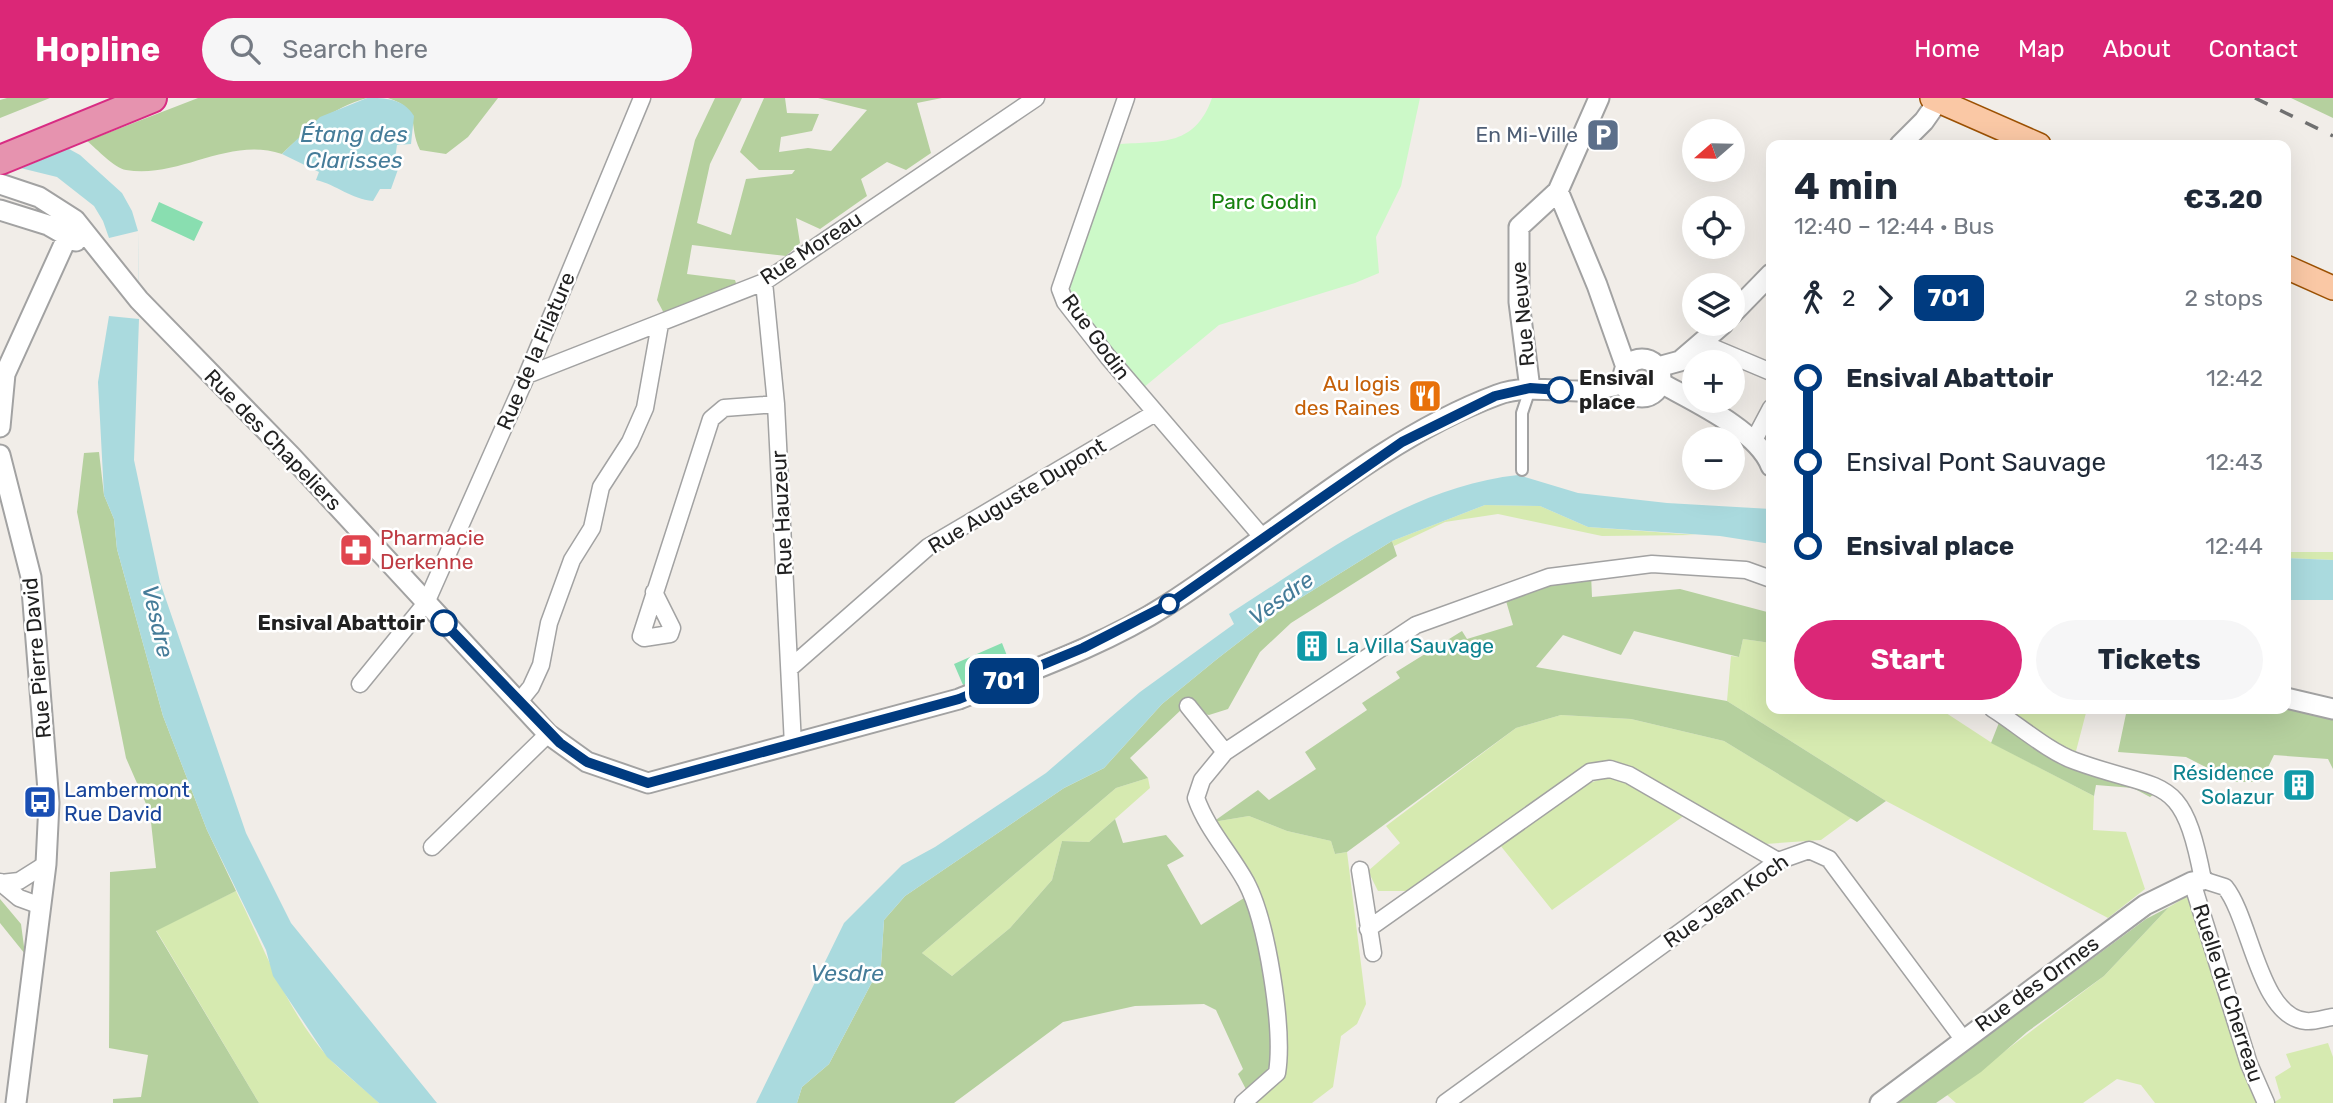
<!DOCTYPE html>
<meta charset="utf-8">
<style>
body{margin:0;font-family:Rubik,sans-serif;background:#f6f6f7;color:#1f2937;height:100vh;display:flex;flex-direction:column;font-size:26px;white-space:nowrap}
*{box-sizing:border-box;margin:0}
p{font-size:23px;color:#747a83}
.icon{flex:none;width:38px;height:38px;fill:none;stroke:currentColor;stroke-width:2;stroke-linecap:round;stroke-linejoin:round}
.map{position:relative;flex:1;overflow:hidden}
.side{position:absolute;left:1766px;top:42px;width:525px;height:574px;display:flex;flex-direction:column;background:#fff;border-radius:14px;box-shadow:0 7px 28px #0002}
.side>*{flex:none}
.badge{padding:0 14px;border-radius:10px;font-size:24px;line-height:46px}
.needle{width:46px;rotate:250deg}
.fabs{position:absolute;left:1682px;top:21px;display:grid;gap:14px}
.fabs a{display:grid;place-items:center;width:63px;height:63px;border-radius:50%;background:#fff;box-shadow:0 7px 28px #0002;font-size:35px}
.map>.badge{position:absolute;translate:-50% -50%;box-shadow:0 0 0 4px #fff}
.legs{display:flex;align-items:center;gap:10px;height:77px;padding:0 28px;font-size:23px}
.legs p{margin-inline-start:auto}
.overview{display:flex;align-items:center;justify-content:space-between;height:119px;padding:0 28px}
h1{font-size:38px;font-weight:700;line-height:52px}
.button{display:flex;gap:14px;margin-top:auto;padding:14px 28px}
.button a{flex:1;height:80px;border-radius:42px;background:#db2777;color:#fff;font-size:28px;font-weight:700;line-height:80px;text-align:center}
.button a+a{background:#f6f6f7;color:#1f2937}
ul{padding:0 28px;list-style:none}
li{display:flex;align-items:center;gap:24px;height:84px;font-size:26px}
li i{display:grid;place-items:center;width:10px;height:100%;margin:0 9px;background:currentColor}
li i::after{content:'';width:18px;height:18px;margin:-9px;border:5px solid;border-radius:50%;background:#fff}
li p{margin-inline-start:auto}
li:first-child i{background:linear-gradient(#0000 50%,currentColor 0)}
li:last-child i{background:linear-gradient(currentColor 50%,#0000 0)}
header{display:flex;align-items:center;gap:42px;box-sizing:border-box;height:98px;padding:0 35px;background:#db2777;color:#fff}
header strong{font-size:33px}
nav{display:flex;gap:38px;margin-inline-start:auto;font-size:24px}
.search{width:490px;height:63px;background:#f6f6f7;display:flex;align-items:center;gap:18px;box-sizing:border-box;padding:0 24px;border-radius:38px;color:#747a83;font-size:26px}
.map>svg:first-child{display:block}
</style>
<header>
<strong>Hopline</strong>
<div class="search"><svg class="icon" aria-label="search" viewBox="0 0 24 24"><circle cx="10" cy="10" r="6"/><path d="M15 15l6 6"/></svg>Search here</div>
<nav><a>Home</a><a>Map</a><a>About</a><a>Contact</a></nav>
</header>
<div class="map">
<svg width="2333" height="1005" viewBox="0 0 2333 1005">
<rect width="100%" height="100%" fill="#f1ede8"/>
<path fill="#d6eab0" d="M1485,407L1540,408L1588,429L1696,437L1602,438L1498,416L1445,424L1394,448L1392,443Z
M2286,454H2333V462L2286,460Z
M1743,541L1771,545V611H1940L1992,645L2094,698L2093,732L2126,734L2145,791L2108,820L1886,703L1727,603L1731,558L1739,559Z
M2004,611H2087L2075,657Z
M1561,617L1631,621L1724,643L1851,720L1821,742L1765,746L1616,663L1585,670L1408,793H1378L1368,773L1400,745L1386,728L1516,630Z
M1607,679L1626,682L1685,717L1552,812L1500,747L1584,687Z
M1148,680L1150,690L1089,744L1062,743L1052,782L1010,830L952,878L922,855L1116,690Z
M1249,718L1287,733L1331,743L1335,756L1347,754L1366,906L1357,926L1341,938L1333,989L1312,1005H1246L1260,805L1213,724Z
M236,793C264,849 285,910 327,958C340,973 364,990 379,1005H259L156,832Z
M2193,795L2261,1005H2155L2141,987L2117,981L2083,1005H1956L1947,997L2104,878L2169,809Z
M2328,945L2333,959V1005H2273L2281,1000L2275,979L2291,969L2286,956Z"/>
<path fill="#b5d09e" d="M7,0H50L0,20V2Z
M198,0H367C331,10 308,31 282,56C228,38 180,81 126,72C114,70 97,51 87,43Z
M388,0H498L468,39L446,56L420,52C407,26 423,12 388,0Z
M715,0H742L710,66L697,125L731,137L746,81L792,76L795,72H759L740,54L764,0H785L787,15L819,16L812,33L781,39L779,54L808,50L831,53L867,12L818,0H942L917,5L931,55L906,72L887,64L861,81L867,98L820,131L796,120L800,145L786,158L692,147L687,176L735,182L739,194L668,223L657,202L695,42Z
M2291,0H2333V20Z
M99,354L104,397L114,421L117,451L163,618L207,732L236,793L156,833L259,1005H113V1001L141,999L148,957L109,950L110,774L156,770L150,715L126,660L77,414L84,355Z
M1392,443L1397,458L1291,525L1260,554L1228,611L1209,617L1182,611L1130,660L1148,680L1116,690L922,855L952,878L1010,830L1052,782L1062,743L1089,744L1115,721L1123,745L1166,737L1184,758L1167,767L1201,827L1244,800L1255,810L1275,918V973L1249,997L1238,976L1243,971L1216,912L1204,906L1135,908L1063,924L954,1005H797L802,989L829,966L881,867L884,822L905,798L1064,690L1104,670L1162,606L1217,561L1278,514Z
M1591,476L1592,499L1680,491L1771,515V545L1743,541L1739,559L1634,533L1621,557L1563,537L1536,569L1727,603L1886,703L1857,724L1724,643L1631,621L1561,617L1516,630L1347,754L1335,756L1331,743L1287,733L1249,718L1213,724L1258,692L1269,702L1316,671L1305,654L1367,612L1362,605L1400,580L1396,574L1462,533L1467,541L1513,527L1504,496Z
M2286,609L2333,620V671L2328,661L2274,657L2261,684H2235L2186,659L2118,654L2127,611Z
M2000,622L2157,694L2150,699L2133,690L2096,687L2094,698L1991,645Z
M0,801L21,826L25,856L0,825Z
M2169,809L2104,878L2027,934L1981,974L1936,1005H1896L2146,821Z"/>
<path fill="#ccf9c8" d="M1212,0H1420L1401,88L1376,139L1379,175L1355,185L1219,227L1143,290L1071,203L1070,185L1120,46C1163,43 1195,48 1212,0Z"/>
<path fill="#89deb0" d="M159,104L203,124L194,143L151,123Z
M1002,545L1011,568L963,587L954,566Z"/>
<path fill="#aadade" d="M367,0C385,0 403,0 414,18L411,46L397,47L395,61L401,63L391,91H380L373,103C351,101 337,87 316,82L319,74L282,56L320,19Z
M0,34L49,40L80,57L122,95L132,113L138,133L139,221L134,362L160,484L246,735L291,825L437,1005H379L327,959L273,878L266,852L207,732L163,618L117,451L114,421L104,397L98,284L109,218V140L103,123L94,108L57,79L0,65Z
M1518,377L1578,395L1667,405L1771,411V446L1720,438L1588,429L1540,408L1485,407L1392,443L1278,514L1217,561L1162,606L1104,670L1064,690L905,798L884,822L881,867L829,966L802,989L797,1005H756L844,825L902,767L935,749L1046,675L1140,594L1234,526L1229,516C1319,459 1409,389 1518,377Z
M2286,460L2333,462V502H2286Z"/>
<path fill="#f1ede8" d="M0,30L50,37L72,49L17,72L0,69Z
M138,133L139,221L109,218V140Z"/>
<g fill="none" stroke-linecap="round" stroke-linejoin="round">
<defs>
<path id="pedestrian" d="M1522,372V315L1530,291"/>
<path id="minor" d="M1126,0L1060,191L1065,204L1108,259L1263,440
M764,184L776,306L793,647
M1702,245L1771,274
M527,277L764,184L1036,0
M1753,344L1771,310
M654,494L672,530L670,536L644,540L641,538L711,321L724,310L776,306
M790,570L928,449L1155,315
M360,586L426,505L527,277L642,0
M518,605L531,589L541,567L549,525L572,462L592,430L601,389L630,344L645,310L660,226
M1188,608L1225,654
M1993,611C2017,626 2049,654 2075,663C2165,696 2182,672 2203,782L2225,789C2251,821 2259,919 2306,923C2314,924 2325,920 2333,919
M432,749L548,636
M1360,772L1373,855
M0,784L19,800L41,808
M2192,784L2249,966L2266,1005
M1,785L19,783L46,766
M1368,831L1590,674L1610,671L1629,677L1778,763
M1243,1005L1277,975C1284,931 1267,823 1246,784C1230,755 1207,731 1196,700L1202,682L1225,654L1416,527L1549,479L1652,466L1746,472L1771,481
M1445,1005L1778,763L1809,752L1829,761L1963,941"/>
<path id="tertiary" d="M1900,47L1924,23L1938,3
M0,86L39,99L75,122L139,202L292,359L548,636L587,664L648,685L959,601C1029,573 1103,548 1167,507C1273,439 1379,341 1497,297C1527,286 1557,294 1587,293C1599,292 1611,288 1623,286
M1558,93L1597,187L1626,269
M0,112L48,127L76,143
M1732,216L1771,176
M1623 280a19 19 0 1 1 38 0a19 19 0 1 1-38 0Z
M1658,269L1680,263L1723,226
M1661,285C1693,303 1757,332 1771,368
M1530,291L1519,204V129L1558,93L1599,0
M0,329L5,276L75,122
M0,357L31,479L49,705L46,766L16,1005
M2286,600L2333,611
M1880,1005L2145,807L2192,784L2203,782"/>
<path id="primary" d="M1932,0L2039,47
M2286,169L2333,190"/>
<path id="motorway" d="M0,62L152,0"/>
</defs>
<use href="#pedestrian" stroke="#a2a2a2" stroke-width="14"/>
<use href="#minor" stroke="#a2a2a2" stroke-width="19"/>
<use href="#tertiary" stroke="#a2a2a2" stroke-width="23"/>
<use href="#primary" stroke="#9c5103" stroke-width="26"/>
<use href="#motorway" stroke="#d82c83" stroke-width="32"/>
<use href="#pedestrian" stroke="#fff" stroke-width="10"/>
<use href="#minor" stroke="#fff" stroke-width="16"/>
<use href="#tertiary" stroke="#fff" stroke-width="19"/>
<use href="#primary" stroke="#fac8a5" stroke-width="23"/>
<use href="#motorway" stroke="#e693af" stroke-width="28"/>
<path stroke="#6f6f6f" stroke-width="3.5" stroke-dasharray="14 14" stroke-linecap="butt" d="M2255,0L2333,38"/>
</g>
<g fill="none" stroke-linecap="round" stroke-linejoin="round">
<defs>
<path id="line-1" d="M444,525L560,645L587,664L648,685L959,601L1083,550L1169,506L1402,344L1495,298L1530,290L1560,292"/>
</defs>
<use href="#line-1" stroke="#fff" stroke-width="16"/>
<use href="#line-1" stroke="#003b80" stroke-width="10"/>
</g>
<defs>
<symbol id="parking-square" viewBox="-11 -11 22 22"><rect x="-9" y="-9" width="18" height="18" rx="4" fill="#5c6f8a" stroke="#fff"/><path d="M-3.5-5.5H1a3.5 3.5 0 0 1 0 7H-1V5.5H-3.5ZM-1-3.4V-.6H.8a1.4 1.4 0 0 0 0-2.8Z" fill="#fff"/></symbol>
<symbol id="restaurant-square" viewBox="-11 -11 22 22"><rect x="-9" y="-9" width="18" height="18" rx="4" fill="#e8710a" stroke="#fff"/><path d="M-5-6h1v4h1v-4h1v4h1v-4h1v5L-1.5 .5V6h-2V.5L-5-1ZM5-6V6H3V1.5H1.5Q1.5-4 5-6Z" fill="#fff"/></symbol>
<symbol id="pharmacy-square" viewBox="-11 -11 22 22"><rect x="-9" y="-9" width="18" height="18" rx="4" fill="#e0444e" stroke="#fff"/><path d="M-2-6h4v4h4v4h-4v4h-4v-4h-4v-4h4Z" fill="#fff"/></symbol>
<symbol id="building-square" viewBox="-11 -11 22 22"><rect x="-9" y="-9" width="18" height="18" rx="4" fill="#0f9aa8" stroke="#fff"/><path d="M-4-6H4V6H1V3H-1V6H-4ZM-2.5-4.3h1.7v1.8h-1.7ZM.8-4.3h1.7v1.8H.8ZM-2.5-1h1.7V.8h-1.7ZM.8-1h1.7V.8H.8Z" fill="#fff"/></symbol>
<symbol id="bus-square" viewBox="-11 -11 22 22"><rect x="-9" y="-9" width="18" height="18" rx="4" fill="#1a4fb4" stroke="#fff"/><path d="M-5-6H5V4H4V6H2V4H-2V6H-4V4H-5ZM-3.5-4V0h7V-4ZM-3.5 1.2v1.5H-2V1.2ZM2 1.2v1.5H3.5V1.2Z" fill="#fff"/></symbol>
</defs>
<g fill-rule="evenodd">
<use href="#parking-square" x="1584" y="18" width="38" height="38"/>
<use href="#restaurant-square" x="1406" y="279" width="38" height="38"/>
<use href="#pharmacy-square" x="337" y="433" width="38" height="38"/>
<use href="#building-square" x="1293" y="529" width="38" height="38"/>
<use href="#building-square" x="2280" y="668" width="38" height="38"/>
<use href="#bus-square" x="21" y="685" width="38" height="38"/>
</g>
<g fill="#fff" stroke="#003b80" stroke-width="3.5">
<circle cx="1560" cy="292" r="12"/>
<circle cx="1169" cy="506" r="9"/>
<circle cx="444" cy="525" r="12"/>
</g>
<g text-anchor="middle" stroke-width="5" stroke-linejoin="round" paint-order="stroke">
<g font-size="21" fill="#4e5e75" stroke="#fff" text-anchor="end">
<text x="1578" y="44">En Mi-Ville</text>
</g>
<g font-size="21" fill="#17810e" stroke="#fff">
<text x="1264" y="111">Parc Godin</text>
</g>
<g font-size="21" fill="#212121" stroke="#fff">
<text transform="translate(811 150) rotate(-33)" y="7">Rue Moreau</text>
<text transform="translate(1523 216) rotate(-95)" y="7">Rue Neuve</text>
<text transform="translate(1096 239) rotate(54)" y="7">Rue Godin</text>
<text transform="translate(536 253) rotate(-67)" y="7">Rue de la Filature</text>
<text transform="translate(273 342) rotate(46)" y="7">Rue des Chapeliers</text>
<text transform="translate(1017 398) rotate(-31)" y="7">Rue Auguste Dupont</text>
<text transform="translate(782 415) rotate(-93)" y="7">Rue Hauzeur</text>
<text transform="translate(37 560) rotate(-95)" y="7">Rue Pierre David</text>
<text transform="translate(1726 803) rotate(-35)" y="7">Rue Jean Koch</text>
<text transform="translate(2037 886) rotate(-36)" y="7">Rue des Ormes</text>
<text transform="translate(2228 895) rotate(72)" y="7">Ruelle du Cherreau</text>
</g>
<g font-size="21" font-weight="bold" fill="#212121" stroke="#fff" text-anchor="start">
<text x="1579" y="287">Ensival<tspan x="1579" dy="24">place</tspan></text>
<text x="425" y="532" text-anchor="end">Ensival Abattoir</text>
</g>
<g font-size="21" fill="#c56008" stroke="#fff" text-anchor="end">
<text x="1400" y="293">Au logis<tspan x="1400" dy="24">des Raines</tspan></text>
</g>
<g font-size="21" fill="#be3a42" stroke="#fff" text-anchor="start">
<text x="380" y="447">Pharmacie<tspan x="380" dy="24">Derkenne</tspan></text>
</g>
<g font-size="21" fill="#0d838f" stroke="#fff" text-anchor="start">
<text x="1336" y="555">La Villa Sauvage</text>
<text x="2274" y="682" text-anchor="end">Résidence<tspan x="2274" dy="24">Solazur</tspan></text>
</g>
<g font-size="21" fill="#164399" stroke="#fff" text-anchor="start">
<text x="64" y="699">Lambermont<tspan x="64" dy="24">Rue David</tspan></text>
</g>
<g font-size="23" font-style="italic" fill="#457c99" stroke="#fff">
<text x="354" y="44">Étang des<tspan x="354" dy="26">Clarisses</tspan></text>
<text transform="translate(1281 500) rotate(-36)" y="8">Vesdre</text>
<text transform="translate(158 523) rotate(77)" y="8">Vesdre</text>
<text x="847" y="883">Vesdre</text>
</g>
</g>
</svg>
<div class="fabs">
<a><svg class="needle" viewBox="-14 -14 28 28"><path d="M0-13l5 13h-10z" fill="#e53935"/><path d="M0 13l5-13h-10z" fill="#747a83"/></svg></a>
<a><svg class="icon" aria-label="locate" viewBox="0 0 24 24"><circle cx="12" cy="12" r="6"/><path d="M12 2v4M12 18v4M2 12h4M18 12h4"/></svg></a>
<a><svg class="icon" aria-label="layers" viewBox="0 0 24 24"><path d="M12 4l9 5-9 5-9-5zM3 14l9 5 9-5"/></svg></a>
<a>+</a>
<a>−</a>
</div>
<b class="badge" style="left:1004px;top:583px;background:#003b80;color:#fff">701</b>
<section class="side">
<div class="overview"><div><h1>4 min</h1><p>12:40 – 12:44 · Bus</p></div><b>€3.20</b></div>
<div class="legs"><svg class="icon" aria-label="walk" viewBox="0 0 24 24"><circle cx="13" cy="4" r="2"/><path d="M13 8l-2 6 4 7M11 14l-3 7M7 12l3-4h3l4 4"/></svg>2<svg class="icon" aria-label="forward" viewBox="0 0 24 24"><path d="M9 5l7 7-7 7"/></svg><b class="badge" style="background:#003b80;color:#fff">701</b><p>2 stops</p></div>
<ul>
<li><i style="color:#003b80"></i><b>Ensival Abattoir</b><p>12:42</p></li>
<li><i style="color:#003b80"></i><span>Ensival Pont Sauvage</span><p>12:43</p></li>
<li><i style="color:#003b80"></i><b>Ensival place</b><p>12:44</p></li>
</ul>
<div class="button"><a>Start</a><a>Tickets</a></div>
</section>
</div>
